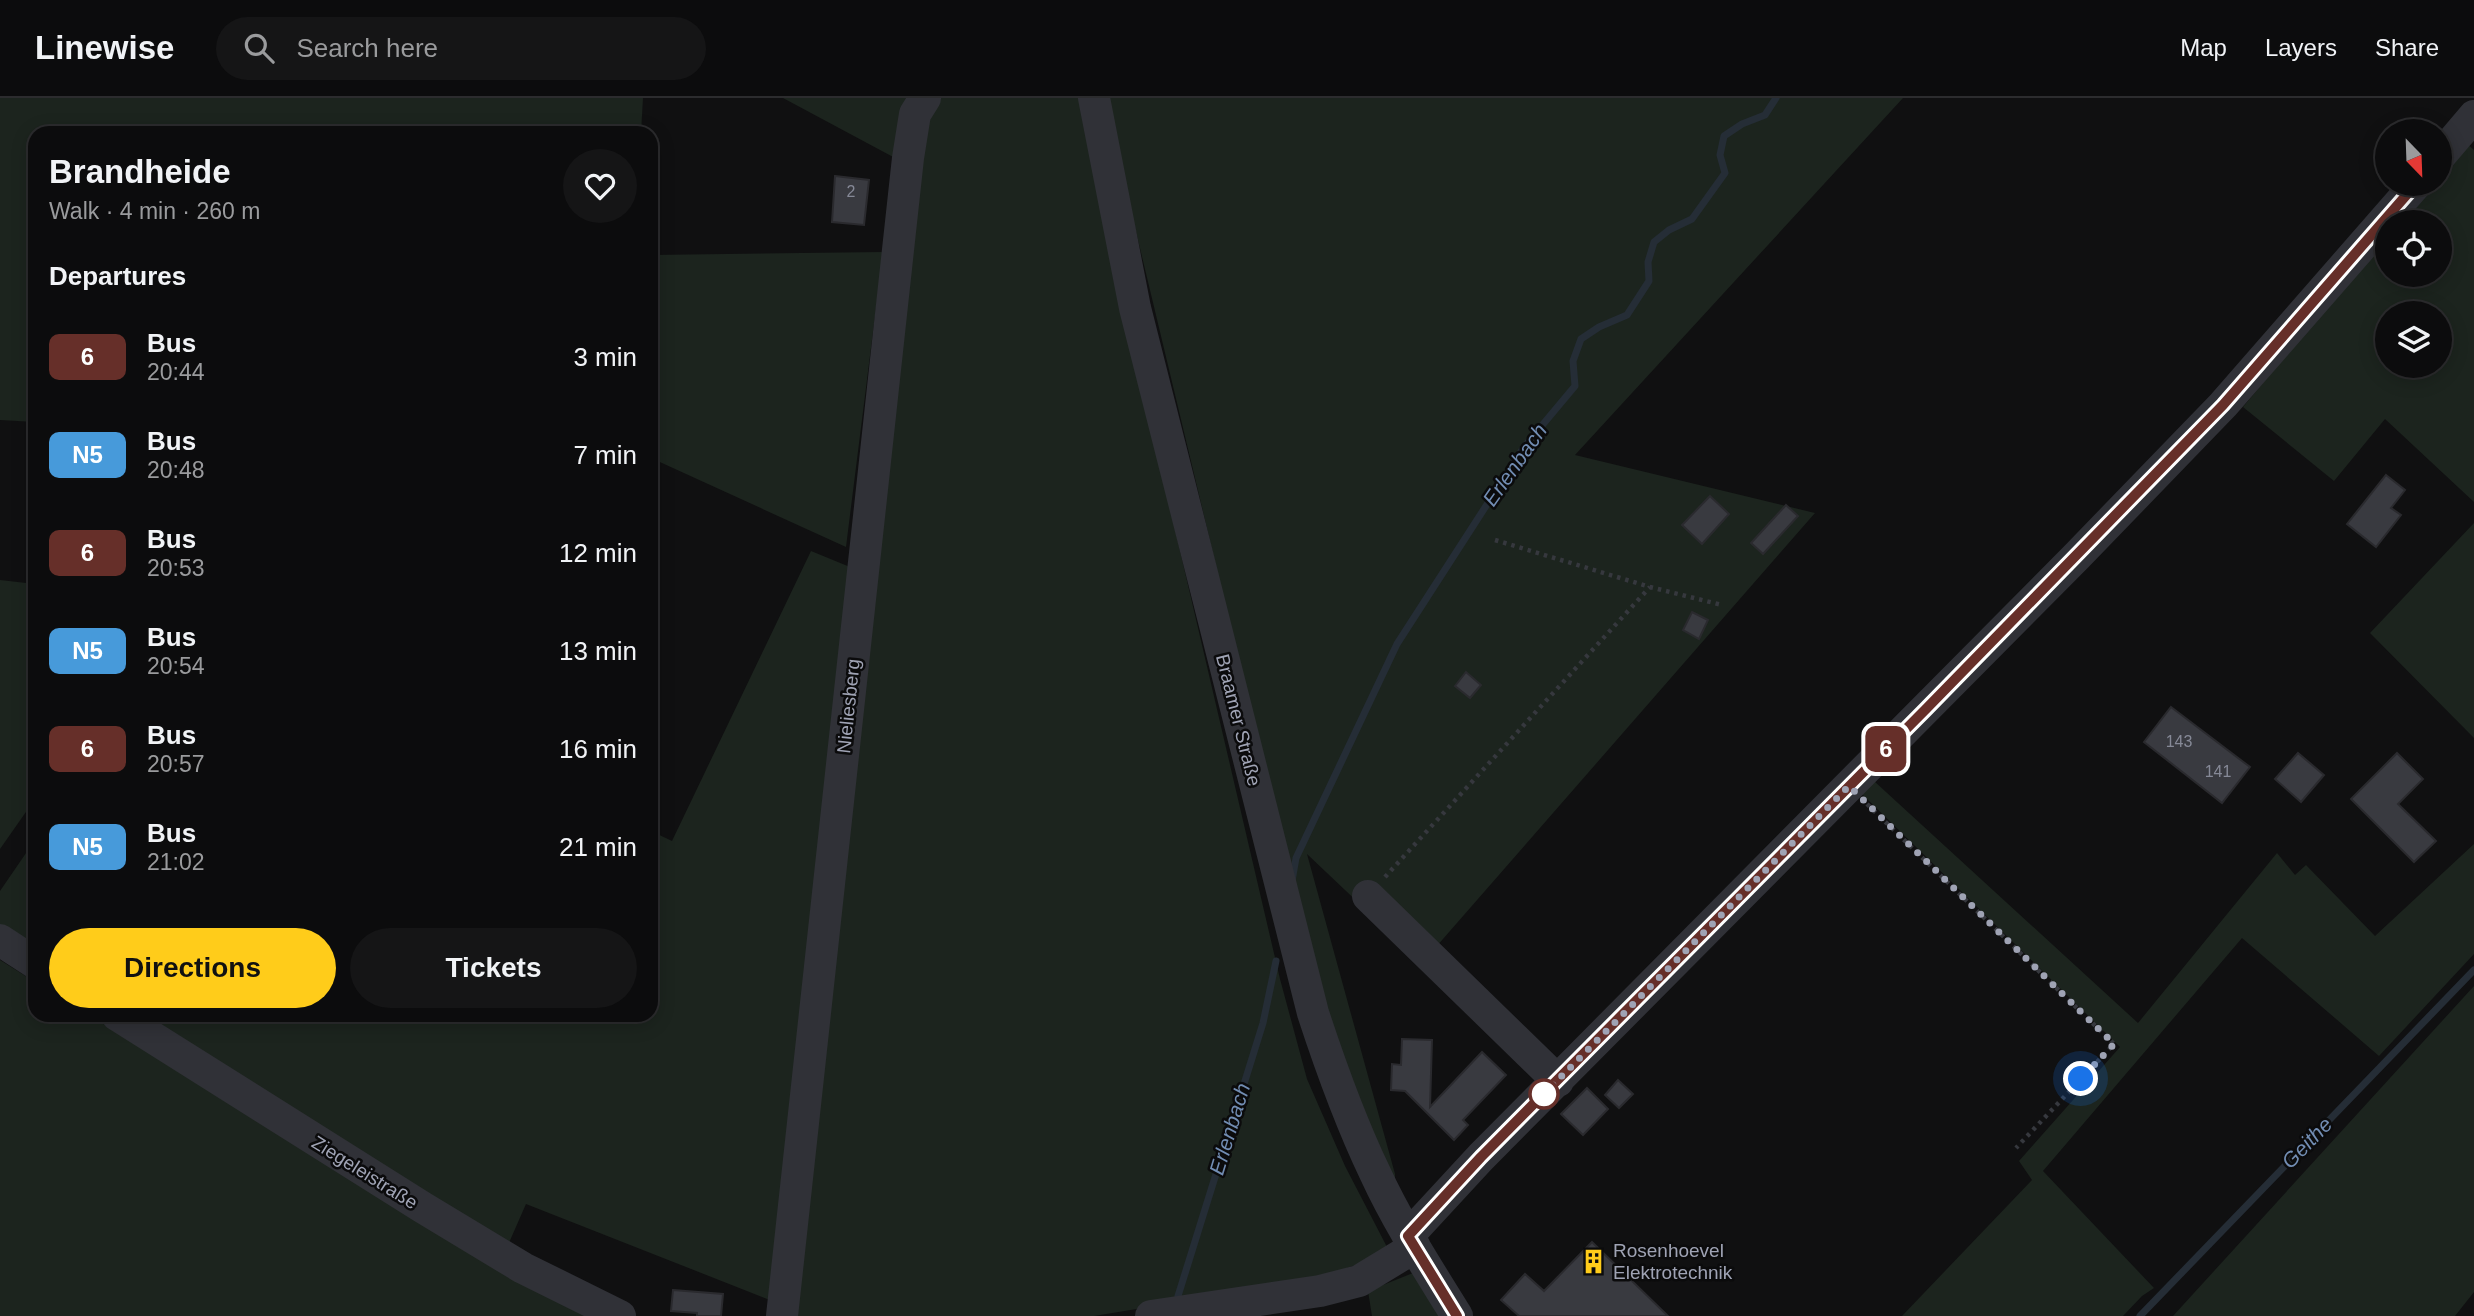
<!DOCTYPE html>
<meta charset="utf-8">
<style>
body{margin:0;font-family:Arial,sans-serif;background:#151516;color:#f1f3f6;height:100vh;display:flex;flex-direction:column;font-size:26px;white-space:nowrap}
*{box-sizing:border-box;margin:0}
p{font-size:23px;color:#9a9b9d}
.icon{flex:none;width:38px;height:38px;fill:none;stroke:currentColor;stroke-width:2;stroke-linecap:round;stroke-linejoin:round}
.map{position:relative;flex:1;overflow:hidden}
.sheet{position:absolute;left:28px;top:28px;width:630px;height:896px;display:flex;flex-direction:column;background:#0c0c0d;border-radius:21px;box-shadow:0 4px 18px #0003,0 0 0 2px #2c2c2e}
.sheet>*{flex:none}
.badge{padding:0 14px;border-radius:10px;font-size:24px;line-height:46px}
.needle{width:46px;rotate:157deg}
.controls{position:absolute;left:2375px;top:21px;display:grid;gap:14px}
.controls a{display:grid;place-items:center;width:77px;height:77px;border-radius:50%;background:#0c0c0d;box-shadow:0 4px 18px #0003,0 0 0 2px #2c2c2e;font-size:35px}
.you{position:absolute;width:35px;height:35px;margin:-18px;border:5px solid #fff;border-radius:50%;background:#1a73e8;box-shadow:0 0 0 10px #1a73e833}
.map>.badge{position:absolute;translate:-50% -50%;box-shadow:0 0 0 4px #fff}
h2{padding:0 21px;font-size:26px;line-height:63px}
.round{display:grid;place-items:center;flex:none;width:74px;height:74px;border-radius:37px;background:#151516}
.head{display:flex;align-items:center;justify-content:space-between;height:119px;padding:0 21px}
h1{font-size:33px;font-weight:700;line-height:52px}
.action{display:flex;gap:14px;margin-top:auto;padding:14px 21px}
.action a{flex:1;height:80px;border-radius:42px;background:#ffcc1a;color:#111;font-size:28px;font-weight:700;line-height:80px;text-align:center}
.action a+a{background:#151516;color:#f1f3f6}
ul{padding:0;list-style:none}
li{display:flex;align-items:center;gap:21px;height:98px;padding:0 21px}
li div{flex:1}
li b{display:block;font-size:26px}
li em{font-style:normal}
li .badge{min-width:77px;font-weight:700;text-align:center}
header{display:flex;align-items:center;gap:42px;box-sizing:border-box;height:98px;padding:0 35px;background:#0c0c0d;border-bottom:2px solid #2c2c2e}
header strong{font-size:33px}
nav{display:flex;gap:38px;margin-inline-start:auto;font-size:24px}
.search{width:490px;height:63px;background:#151516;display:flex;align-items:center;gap:18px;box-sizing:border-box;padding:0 24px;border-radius:38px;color:#9a9b9d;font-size:26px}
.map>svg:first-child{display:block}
</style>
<header>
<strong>Linewise</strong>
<div class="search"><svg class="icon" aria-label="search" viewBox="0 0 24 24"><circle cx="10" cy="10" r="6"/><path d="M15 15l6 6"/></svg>Search here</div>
<nav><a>Map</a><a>Layers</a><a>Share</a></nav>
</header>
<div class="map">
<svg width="2474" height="1218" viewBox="0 0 2474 1218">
<rect width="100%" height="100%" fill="#101011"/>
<path fill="#1c241e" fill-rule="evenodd" d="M0,0H643L641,35H35V324L0,322Z
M783,0H915L895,60Z
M932,0H1081L1124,213L1280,881L1307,981L1345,1068L1387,1149L1364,1164L1313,1182L1094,1218H796L775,1204L526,1106L508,1147L145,917H651V733L672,743L811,453L850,469Z
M1108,0H1903L1575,357L1815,415L1422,865L1307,756L1395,1076V1087L1386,1074L1319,898L1133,121Z
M2465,44L2474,52V404L2385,321L2334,383L2243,309L2387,137V177H2440V124H2397L2430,86H2440V74ZM2387,215H2440V268H2387Z
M883,154L846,449L651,360V157Z
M2474,425V640L2370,535Z
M0,482L35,486V701L0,751Z
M1874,683L2138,925L2277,755L2295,777L2306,767L2375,838L2474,746V856L2379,958L2242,840L2043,1073L2154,1190L2142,1198L2123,1218H1902L2032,1082L2019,1063L2120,949L1862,696Z
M35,742V848L0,826V793Z
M0,862L35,884V917H89L501,1174L590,1218H0Z
M2474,888V1194L2455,1218H2173Z
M1413,1175L1440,1218H1372L1368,1193Z"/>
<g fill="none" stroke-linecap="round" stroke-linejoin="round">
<path stroke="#252d36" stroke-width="7" d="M1292,783L1296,760L1397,546L1524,349L1575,288L1573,263L1581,241L1599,229L1627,217L1649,183L1648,164L1654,144L1669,132L1692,121L1725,75L1720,57L1724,38L1742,26L1765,17L1776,0
M1178,1198L1263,925L1276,863
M2140,1218L2474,872"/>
</g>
<path fill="#393a40" stroke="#2a2a2e" stroke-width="2" d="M835,78L869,82L864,127L832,124Z
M2386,377L2405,392L2391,410L2401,417L2376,449L2347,426Z
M1710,398L1729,416L1702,446L1682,427Z
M1786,407L1798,418L1763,456L1751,445Z
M1692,514L1708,522L1699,541L1683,532Z
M1466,574L1481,587L1470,600L1455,588Z
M2171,609L2250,669L2222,705L2144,644Z
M2298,655L2324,677L2301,704L2275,681Z
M2397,655L2423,681L2398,706L2436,743L2414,764L2351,701Z
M1402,941L1432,942L1430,1009L1482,954L1506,977L1463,1022L1468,1027L1454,1042L1405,993L1391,992L1392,966L1401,967Z
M1618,982L1633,996L1619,1010L1605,997Z
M1587,990L1608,1011L1583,1037L1561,1016Z
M1592,1144L1668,1218H1519L1501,1202L1525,1176L1544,1193Z
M673,1192L723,1196L721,1218H697V1215L671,1213Z"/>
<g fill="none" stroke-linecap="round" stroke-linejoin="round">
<path stroke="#36383e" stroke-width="4.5" stroke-dasharray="3.5 5" stroke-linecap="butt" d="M1495,442L1650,489L1722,507
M1867,706L2114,946L2016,1050
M1385,779L1650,489"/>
<path stroke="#303137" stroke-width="32" d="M1094,0L1135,210L1313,915C1331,970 1350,1023 1375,1075C1398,1125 1428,1171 1457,1218
M2440,58L2474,18
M1368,798L1558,983
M0,842L35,865
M117,917L422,1109L523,1170L620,1218
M1408,1138L1481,1059L2077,458L2223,307L2416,86
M782,1218L908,60L915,16L925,0
M1151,1218L1320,1193L1359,1183L1415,1149"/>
</g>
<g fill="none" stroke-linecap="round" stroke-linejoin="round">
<defs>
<path id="line" d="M1457,1218L1408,1138L1481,1059L1925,612L2223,307L2416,86"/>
</defs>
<use href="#line" stroke="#fff" stroke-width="16"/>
<use href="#line" stroke="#662f29" stroke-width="10"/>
<path stroke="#9fa3b4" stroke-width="7" stroke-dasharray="0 12.6" d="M1544,996L1849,688L2114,946L2081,981"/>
</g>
<defs>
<symbol id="building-bare" viewBox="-9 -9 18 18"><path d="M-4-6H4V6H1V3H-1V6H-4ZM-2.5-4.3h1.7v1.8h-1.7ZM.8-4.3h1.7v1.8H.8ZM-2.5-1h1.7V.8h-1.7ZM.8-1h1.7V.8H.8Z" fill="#ffcc1a" stroke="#0b0b0c" stroke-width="2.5" paint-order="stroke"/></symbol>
</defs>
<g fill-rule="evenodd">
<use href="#building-bare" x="1576" y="1146" width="35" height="35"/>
</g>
<circle fill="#fff" stroke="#662f29" stroke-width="3.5" cx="1544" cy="996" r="14"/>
<g text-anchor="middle" stroke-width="5" stroke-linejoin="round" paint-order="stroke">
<g font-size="16" fill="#868997">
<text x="851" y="99">2</text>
<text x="2179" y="649">143</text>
<text x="2218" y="679">141</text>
</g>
<g font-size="19" fill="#9fa3b4" stroke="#0b0b0c">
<text transform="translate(848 608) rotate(-84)" y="7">Nieliesberg</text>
<text transform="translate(1239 622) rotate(76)" y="7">Braamer Straße</text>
<text transform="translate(365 1074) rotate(32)" y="7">Ziegeleistraße</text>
</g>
<g font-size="19" fill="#9fa3b4" stroke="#0b0b0c" text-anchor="start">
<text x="1613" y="1159">Rosenhoevel<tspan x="1613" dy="22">Elektrotechnik</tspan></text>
</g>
<g font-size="21" font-style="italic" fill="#728db3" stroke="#0b0b0c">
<text transform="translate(1515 367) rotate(-55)" y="7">Erlenbach</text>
<text transform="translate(1230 1031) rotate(-73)" y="7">Erlenbach</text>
<text transform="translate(2307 1045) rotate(-46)" y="7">Geithe</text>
</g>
</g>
</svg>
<div class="controls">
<a><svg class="needle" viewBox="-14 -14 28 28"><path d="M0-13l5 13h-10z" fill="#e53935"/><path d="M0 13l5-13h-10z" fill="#9a9b9d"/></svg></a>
<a><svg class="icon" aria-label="locate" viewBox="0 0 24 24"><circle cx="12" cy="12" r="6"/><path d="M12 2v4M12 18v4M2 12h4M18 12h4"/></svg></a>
<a><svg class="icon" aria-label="layers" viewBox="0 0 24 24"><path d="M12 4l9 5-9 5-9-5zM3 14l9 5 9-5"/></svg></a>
</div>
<div class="you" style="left:2081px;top:981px"></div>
<b class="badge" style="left:1886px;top:651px;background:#662f29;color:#fff">6</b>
<section class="sheet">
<div class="head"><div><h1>Brandheide</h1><p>Walk · 4 min · 260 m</p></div><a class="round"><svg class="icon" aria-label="heart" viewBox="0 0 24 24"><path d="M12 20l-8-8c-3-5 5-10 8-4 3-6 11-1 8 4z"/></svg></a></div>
<h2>Departures</h2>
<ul>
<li><span class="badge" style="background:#662f29;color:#fff">6</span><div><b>Bus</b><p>20:44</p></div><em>3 min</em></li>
<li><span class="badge" style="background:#479ada;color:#fff">N5</span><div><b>Bus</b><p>20:48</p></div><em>7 min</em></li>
<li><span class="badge" style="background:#662f29;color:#fff">6</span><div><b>Bus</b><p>20:53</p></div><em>12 min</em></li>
<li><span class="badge" style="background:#479ada;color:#fff">N5</span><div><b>Bus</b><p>20:54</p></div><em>13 min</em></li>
<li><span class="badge" style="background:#662f29;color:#fff">6</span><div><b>Bus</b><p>20:57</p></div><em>16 min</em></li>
<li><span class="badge" style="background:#479ada;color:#fff">N5</span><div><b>Bus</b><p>21:02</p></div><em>21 min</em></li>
</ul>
<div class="action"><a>Directions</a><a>Tickets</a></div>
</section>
</div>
